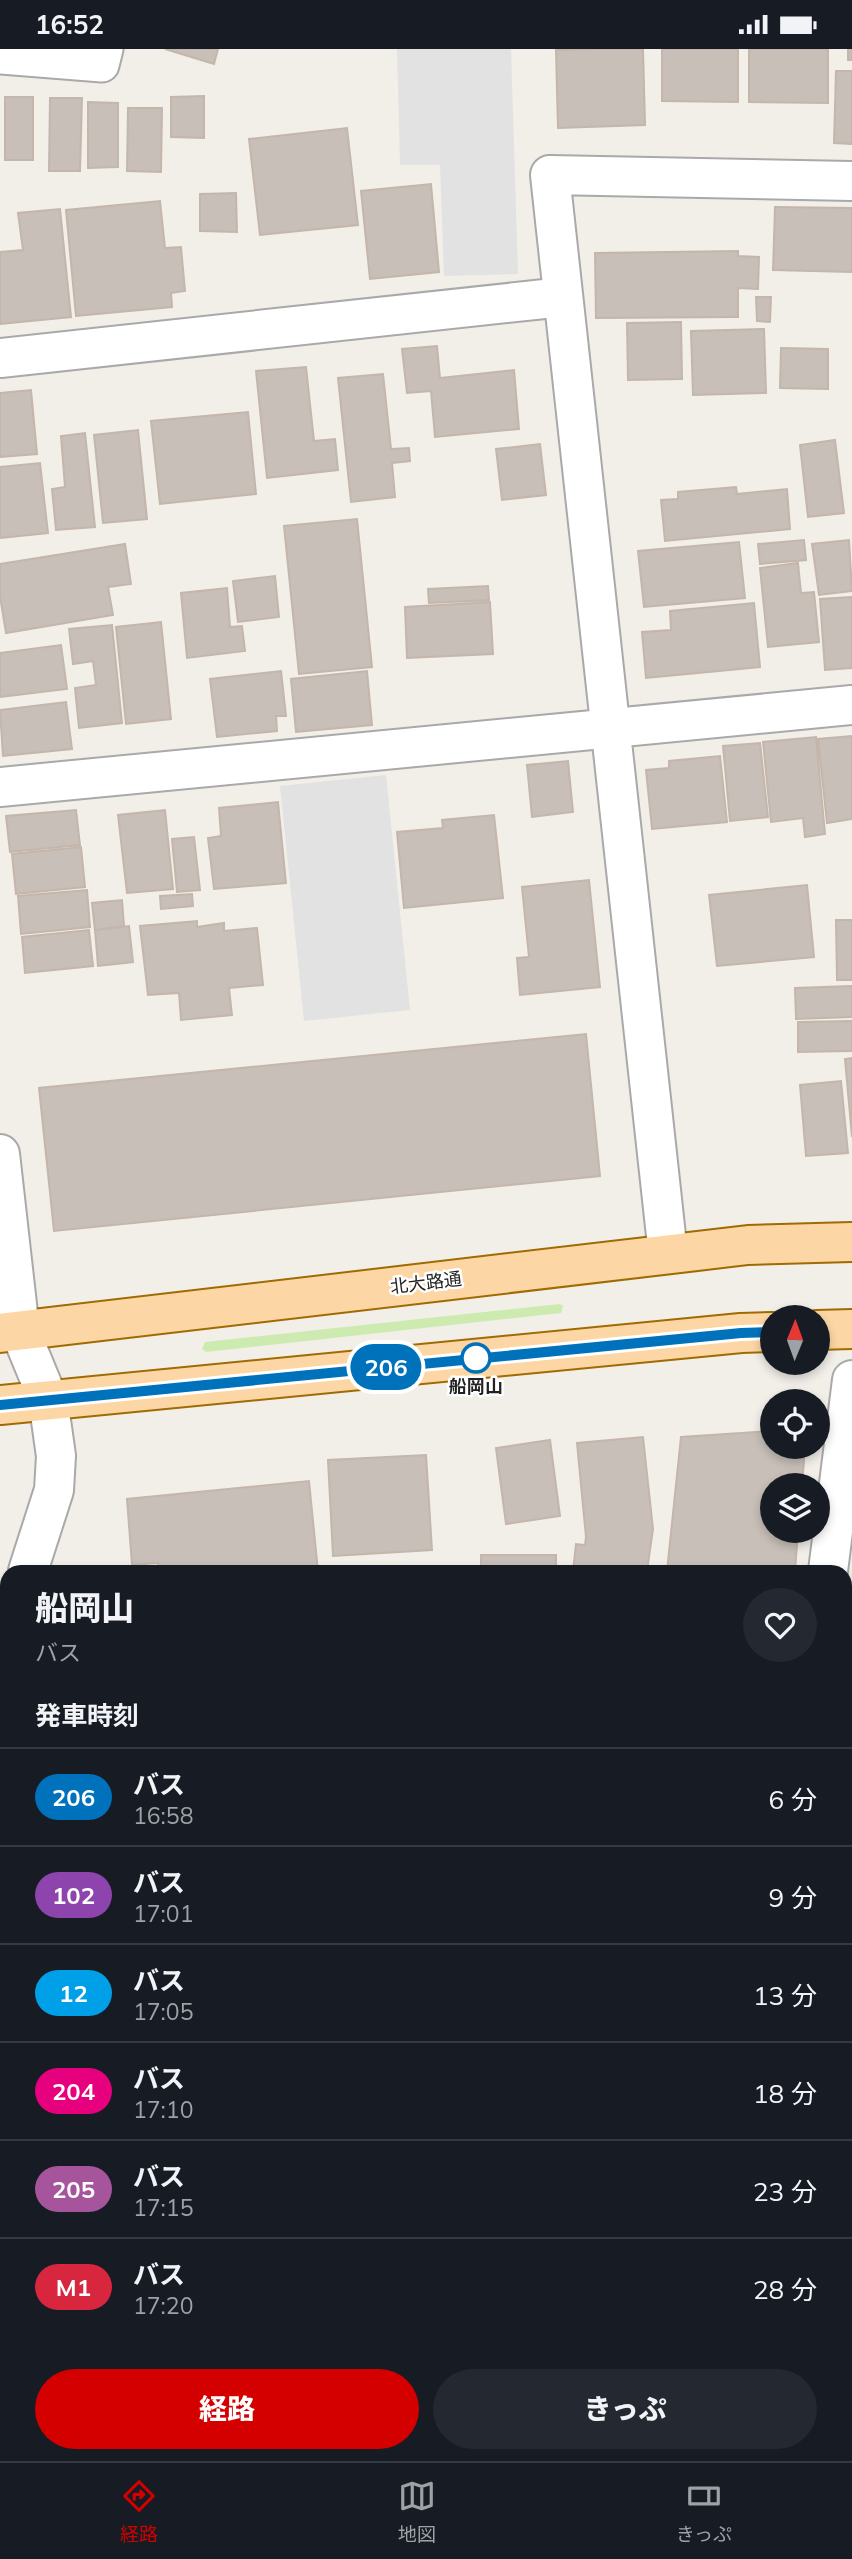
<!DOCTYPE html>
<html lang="ja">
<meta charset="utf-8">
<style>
body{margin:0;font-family:Mulish,"Noto Sans JP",sans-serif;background:#242831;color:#f1f3f6;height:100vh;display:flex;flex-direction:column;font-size:26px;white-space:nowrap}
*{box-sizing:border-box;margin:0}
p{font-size:23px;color:#9ea1a6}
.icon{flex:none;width:38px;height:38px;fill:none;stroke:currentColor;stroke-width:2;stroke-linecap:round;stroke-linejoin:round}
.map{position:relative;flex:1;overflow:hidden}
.details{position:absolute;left:0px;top:1516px;width:852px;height:898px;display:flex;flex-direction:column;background:#171b24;border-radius:21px 21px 0 0;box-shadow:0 4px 10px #0003}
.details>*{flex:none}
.badge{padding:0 14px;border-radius:23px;font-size:24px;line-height:46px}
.needle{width:46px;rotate:1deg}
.controls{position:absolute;left:760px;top:1256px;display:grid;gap:14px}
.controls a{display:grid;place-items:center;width:70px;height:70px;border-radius:50%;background:#171b24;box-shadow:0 4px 10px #0003;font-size:35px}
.map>.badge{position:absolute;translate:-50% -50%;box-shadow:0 0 0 4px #fff}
h2{padding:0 35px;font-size:26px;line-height:63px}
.round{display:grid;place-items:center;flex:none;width:74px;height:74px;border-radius:37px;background:#242831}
.headline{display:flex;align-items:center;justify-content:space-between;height:119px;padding:0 35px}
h1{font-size:33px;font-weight:800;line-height:52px}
.action{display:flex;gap:14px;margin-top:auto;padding:14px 35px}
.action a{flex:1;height:80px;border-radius:42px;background:#d40000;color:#fff;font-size:28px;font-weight:800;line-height:80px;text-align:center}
.action a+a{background:#242831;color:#f1f3f6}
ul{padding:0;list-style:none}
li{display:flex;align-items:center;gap:21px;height:98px;padding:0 35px;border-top:2px solid #363941}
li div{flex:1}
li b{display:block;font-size:26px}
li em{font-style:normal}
li .badge{min-width:77px;font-weight:700;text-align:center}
.status{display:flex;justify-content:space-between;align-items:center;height:49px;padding:0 35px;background:#171b24;direction:ltr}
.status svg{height:19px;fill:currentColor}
.menu{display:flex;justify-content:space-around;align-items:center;height:98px;border-top:2px solid #363941;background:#171b24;font-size:19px;color:#9ea1a6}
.menu a{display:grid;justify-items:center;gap:4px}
.menu .active{color:#d40000}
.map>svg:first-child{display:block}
</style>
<div class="status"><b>16:52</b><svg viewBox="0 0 49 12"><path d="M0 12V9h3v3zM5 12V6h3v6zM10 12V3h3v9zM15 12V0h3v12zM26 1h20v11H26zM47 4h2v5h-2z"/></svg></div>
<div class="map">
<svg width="852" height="2412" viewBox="0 0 852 2412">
<rect width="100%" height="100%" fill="#f2efe9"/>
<path fill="#cdebb0" d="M560,1255L563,1257L561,1264L206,1303L202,1300L205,1293Z"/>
<path fill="#c8facc" d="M845,1913L852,1917V2412H0V2282L7,2276V2406H845Z"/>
<path fill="#88e0be" d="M142,2406H332L328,2412H139Z
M411,2406H521L531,2412H408Z"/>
<path fill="#e2e2e2" d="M397,0H511L518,225L444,227L440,116H400Z
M386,726L410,961L304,972L280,737Z
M848,1559H852V1687L845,1672Z
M0,1970L7,1972V2234L0,2230Z"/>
<path fill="#c7bfb8" stroke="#c4b6ab" stroke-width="2" d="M165,0H218L214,15Z
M594,0H643L645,76L558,79L556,1Z
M662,0H738V53L662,52Z
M749,0H828V54L749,53Z
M848,0H852V11H848Z
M836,22H852V95L834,94Z
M204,47V89L171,88V48Z
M5,48H33V111H5Z
M50,49H82L80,122H49Z
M88,53L118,54V118L88,119Z
M128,59H162L161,123L127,122Z
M347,79L358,176L260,186L249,90Z
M431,135L439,223L370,230L361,142Z
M236,144L237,183L200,182V145Z
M160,152L165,199L181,198L185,242L171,244L172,258L76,267L66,161Z
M775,158L852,159V223L773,221Z
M60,160L71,268L0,275V203L23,201L18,164Z
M738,202V207L759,208L758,240L738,239V268L596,269L595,204Z
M756,248H771L770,273L757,272Z
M681,273L682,330L628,331L627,274Z
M764,280L766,344L693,346L691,282Z
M437,297L440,329L514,321L519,380L435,388L431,342L407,344L402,300Z
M781,299L828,300V340L780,339Z
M306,318L314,392L335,390L338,421L267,429L256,322Z
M383,325L391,400L409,399L410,412L392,414L395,448L351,453L338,329Z
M31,341L37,405L0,408V344Z
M248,363L256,445L160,455L151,372Z
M138,381L147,470L103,474L94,386Z
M85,384L95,478L56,481L52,440L65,438L61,387Z
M835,391L844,464L808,468L800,396Z
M540,395L546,446L502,451L496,400Z
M40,414L48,484L0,489V418Z
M736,438L737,445L787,440L790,480L665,492L661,451L678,450V443Z
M357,470L372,618L299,625L284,477Z
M804,491L806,511L760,515L758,495Z
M849,491L852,542L819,546L812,495Z
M739,493L745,549L644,558L638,502Z
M125,495L131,535L108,538L113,566L6,584L0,547V515Z
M798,514L801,544L814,543L819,593L768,598L760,519Z
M275,527L279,568L238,573L233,532Z
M488,537L489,551L429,554L428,540Z
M227,539L230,578L242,577L245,602L187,609L181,544Z
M852,548V619L825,621L820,550Z
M490,553L493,605L407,609L405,558Z
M754,554L760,618L646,629L642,583L671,581L670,562Z
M161,573L171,670L126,675L116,578Z
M112,576L122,674L79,679L75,639L96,636L93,612L73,615L69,580Z
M61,596L67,640L0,648V604Z
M281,622L286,667H276L277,682L217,688L210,630Z
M367,622L372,676L296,683L291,630Z
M66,653L72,700L3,707L0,661Z
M852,687V770L827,774L818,690Z
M816,688L825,785L805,788L803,769L771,773L763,693Z
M760,694L768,768L730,772L723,697Z
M720,707L727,773L652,780L646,721L669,719V712Z
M568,712L573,763L532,768L527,716Z
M278,753L286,834L214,840L208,789L221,787L219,759Z
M76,761L80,796L10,803L6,767Z
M165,761L173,840L127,844L118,766Z
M494,766L503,849L404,859L397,783L443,779L442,771Z
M194,788L200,841L177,843L172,790Z
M81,798L85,838L16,845L12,805Z
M589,831L600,938L520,946L517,909L529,908L522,838Z
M807,836L814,908L717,917L709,846Z
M87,841L90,878L21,885L18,847Z
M192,845L193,857L161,860L160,847Z
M122,851L124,877L95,881L92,854Z
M836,871H852V931H837Z
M197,872V878L224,874V882L257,879L263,936L229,939L232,966L181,971L179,944L148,946L140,877Z
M129,877L133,913L98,917L95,881Z
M89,881L93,917L25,924L22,888Z
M852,937V968L796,970L795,939Z
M852,972V1002L798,1003V973Z
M586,985L600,1127L54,1182L39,1039Z
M852,1009V1088L845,1010Z
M841,1032L848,1104L806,1107L800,1036Z
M772,1382V1398H805L802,1437H772V1482H798L795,1522H667L681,1388Z
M643,1388L653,1480L647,1522H573L576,1495L585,1496L586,1488L577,1394Z
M550,1391L560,1467L506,1475L496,1399Z
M426,1406L432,1501L333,1507L328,1411Z
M309,1432L318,1522H159L158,1514L132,1516L127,1450Z
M481,1506H556V1522H481Z
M0,1723L7,1725V1767L0,1765Z
M845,1757L852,1759V1844L847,1857L845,1856Z
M0,1828L7,1830V1879L0,1901Z
M3,1901L7,1902V1964L0,1962V1909Z"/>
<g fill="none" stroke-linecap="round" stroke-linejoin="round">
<defs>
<path id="lane" d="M0,8L102,16L106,0"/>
<path id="street" d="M0,309L563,248
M0,738L852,656
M0,1105L20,1282L48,1350L56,1407L54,1441L28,1522
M668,1205L550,126L852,132
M828,1522L852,1331
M0,1610L7,1588
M845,1722L852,1725
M0,2254L7,2258"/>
<path id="primary" d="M817,1281L852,1280
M0,1284L748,1196L852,1193
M0,1356L741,1284L772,1283"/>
</defs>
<use href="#lane" stroke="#a9a9a9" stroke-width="37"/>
<use href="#street" stroke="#a9a9a9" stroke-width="42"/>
<use href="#primary" stroke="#a06b00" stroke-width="42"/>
<path stroke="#fa8072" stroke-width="4.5" stroke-dasharray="3.5 3.5" stroke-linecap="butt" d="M845,1980L852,1982
M845,2215L852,2224
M704,2406L713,2412
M58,2412V2406"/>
<use href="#lane" stroke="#fff" stroke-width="33"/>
<use href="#street" stroke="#fff" stroke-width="38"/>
<use href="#primary" stroke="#fcd6a4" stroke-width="38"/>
</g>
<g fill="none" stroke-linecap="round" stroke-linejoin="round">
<defs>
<path id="line" d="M0,1356L741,1284L772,1283"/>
</defs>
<use href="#line" stroke="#fff" stroke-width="16"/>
<use href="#line" stroke="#0072bc" stroke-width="10"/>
</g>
<circle fill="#fff" stroke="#0072bc" stroke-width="3.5" cx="476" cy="1309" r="14"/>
<g text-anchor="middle" stroke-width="5" stroke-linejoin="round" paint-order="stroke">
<g font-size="18" fill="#222" stroke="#fff">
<text transform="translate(426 1234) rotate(-7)" y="6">北大路通</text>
</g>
<g font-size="18" font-weight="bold" fill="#222" stroke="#fff">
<text x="476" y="1344">船岡山</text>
</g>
</g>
</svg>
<div class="controls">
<a><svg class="needle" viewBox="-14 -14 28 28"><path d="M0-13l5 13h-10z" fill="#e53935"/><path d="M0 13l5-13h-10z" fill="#9ea1a6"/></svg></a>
<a><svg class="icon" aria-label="locate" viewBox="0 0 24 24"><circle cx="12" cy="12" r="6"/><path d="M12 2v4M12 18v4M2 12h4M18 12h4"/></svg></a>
<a><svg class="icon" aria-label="layers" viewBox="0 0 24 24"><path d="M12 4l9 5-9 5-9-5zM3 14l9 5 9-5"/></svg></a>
</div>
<b class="badge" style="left:386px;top:1318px;background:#0072bc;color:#fff">206</b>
<section class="details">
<div class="headline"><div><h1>船岡山</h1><p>バス</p></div><a class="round"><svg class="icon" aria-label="heart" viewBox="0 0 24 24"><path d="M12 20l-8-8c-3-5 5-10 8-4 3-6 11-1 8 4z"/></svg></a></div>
<h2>発車時刻</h2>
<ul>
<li><span class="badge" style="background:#0072bc;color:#fff">206</span><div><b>バス</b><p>16:58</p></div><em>6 分</em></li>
<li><span class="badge" style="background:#8e44ad;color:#fff">102</span><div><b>バス</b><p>17:01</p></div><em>9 分</em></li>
<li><span class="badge" style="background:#00a0e9;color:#fff">12</span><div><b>バス</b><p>17:05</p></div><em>13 分</em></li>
<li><span class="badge" style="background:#e6007e;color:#fff">204</span><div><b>バス</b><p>17:10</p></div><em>18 分</em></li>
<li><span class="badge" style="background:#a6559d;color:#fff">205</span><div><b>バス</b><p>17:15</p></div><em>23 分</em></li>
<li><span class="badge" style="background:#d7263d;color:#fff">M1</span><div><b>バス</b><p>17:20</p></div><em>28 分</em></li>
</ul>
<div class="action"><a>経路</a><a>きっぷ</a></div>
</section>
</div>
<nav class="menu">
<a class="active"><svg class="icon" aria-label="directions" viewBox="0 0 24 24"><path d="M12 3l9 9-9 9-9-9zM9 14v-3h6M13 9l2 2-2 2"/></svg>経路</a>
<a><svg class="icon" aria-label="map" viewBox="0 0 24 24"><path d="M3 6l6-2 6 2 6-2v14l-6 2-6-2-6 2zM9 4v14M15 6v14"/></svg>地図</a>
<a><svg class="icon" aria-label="tickets" viewBox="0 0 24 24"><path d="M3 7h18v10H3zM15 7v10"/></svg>きっぷ</a>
</nav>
